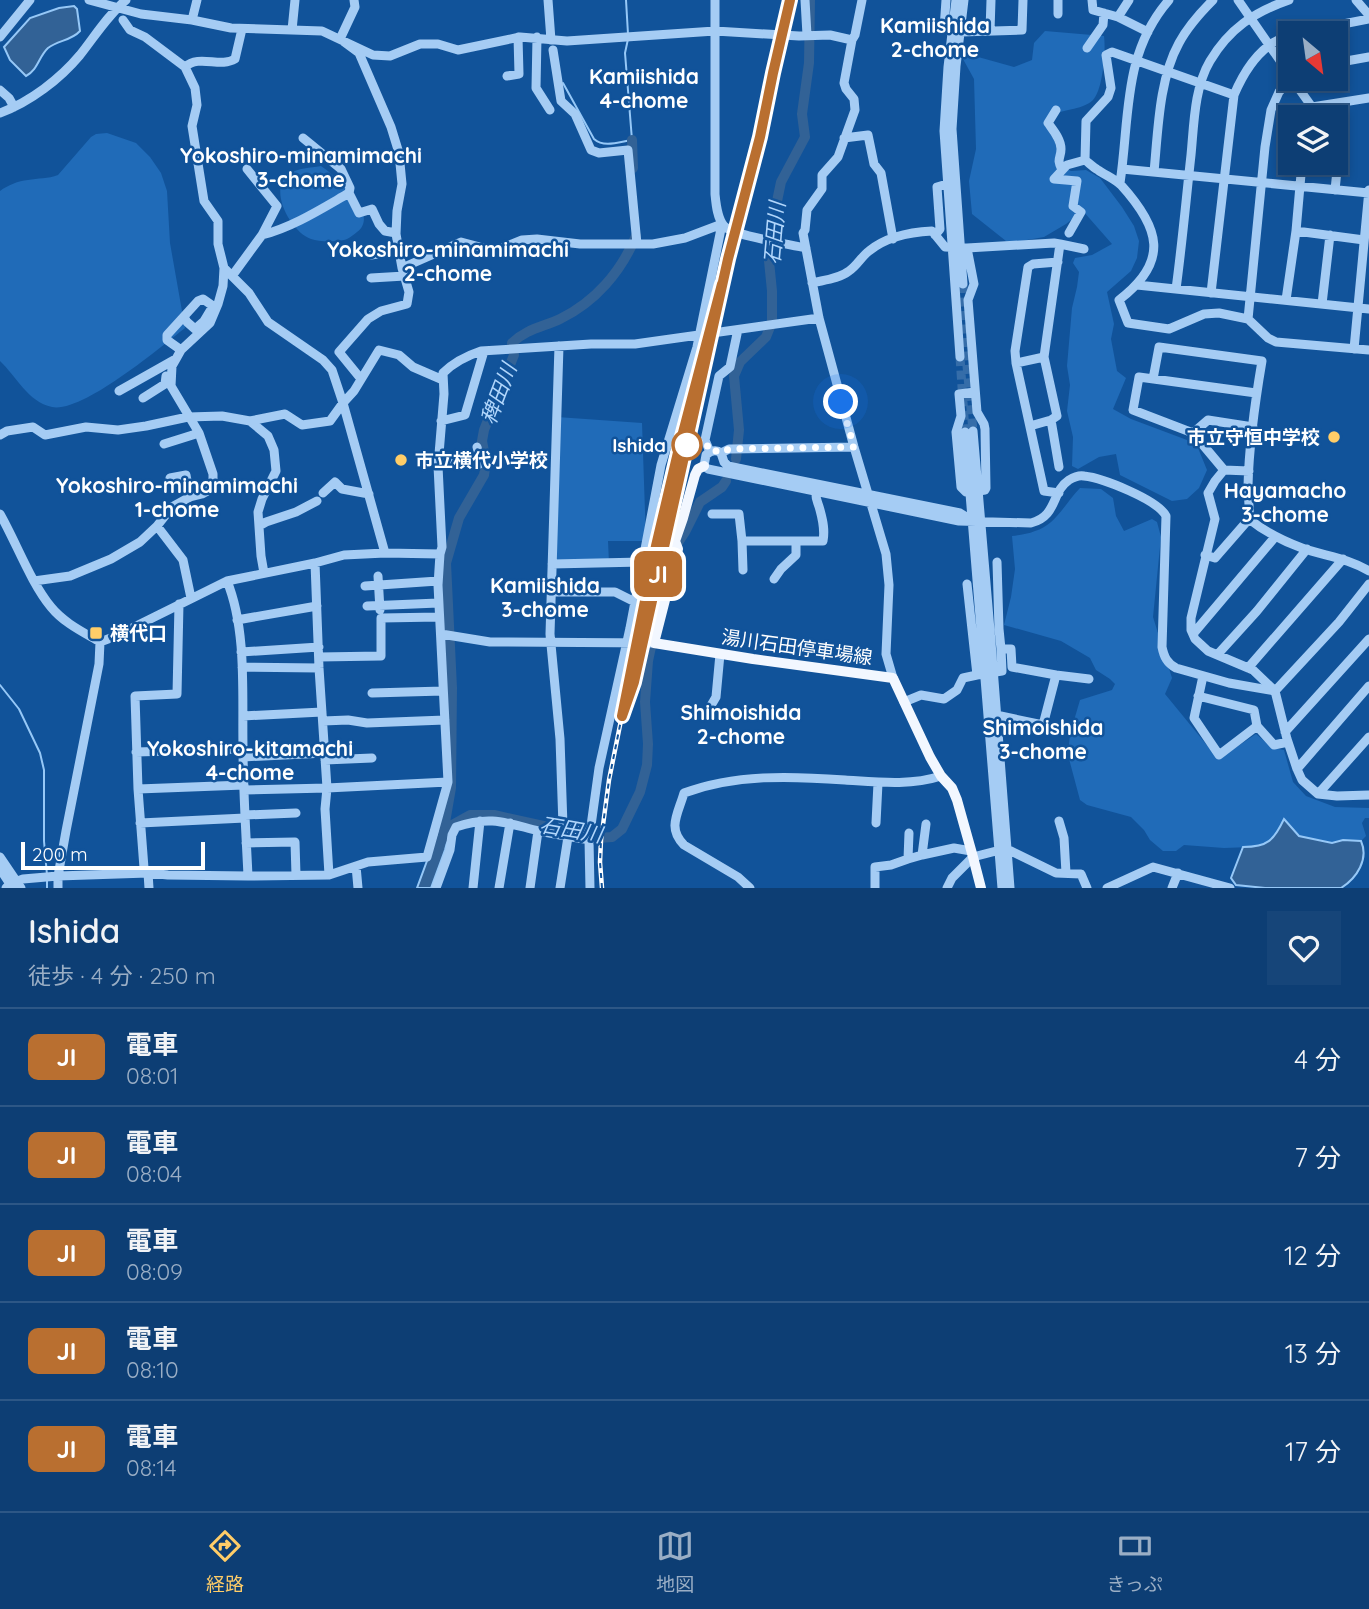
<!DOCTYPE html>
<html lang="ja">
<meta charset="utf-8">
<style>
body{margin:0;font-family:Quicksand,"Noto Sans JP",sans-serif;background:#164579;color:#f1f3f6;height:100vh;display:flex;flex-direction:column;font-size:26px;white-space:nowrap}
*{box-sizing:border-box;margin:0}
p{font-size:23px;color:#9aaec5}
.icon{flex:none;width:38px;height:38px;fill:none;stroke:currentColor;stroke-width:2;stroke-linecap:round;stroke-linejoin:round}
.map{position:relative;height:888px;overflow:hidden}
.side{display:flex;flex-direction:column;background:#0d3e74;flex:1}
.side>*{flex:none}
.badge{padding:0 14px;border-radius:10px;font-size:24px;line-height:46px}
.needle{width:46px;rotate:151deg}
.tools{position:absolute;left:1278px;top:21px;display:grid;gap:14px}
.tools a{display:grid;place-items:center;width:70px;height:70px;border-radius:0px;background:#0d3e74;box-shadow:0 4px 10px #0003,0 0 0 2px #2d5786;font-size:35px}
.scale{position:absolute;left:21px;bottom:18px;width:184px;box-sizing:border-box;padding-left:7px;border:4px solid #fff;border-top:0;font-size:19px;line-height:24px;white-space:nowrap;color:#fff;-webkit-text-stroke:5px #11539a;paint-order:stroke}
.you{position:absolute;width:35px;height:35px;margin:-18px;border:5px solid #fff;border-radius:50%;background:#1a73e8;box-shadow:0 0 0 10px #1a73e833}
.map>.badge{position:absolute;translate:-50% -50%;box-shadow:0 0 0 4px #fff}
.round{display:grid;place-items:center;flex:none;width:74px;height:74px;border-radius:0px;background:#164579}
.head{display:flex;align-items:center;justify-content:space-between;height:119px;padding:0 28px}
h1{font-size:33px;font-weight:600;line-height:52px}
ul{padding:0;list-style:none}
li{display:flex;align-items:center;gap:21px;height:98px;padding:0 28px;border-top:2px solid #2d5786}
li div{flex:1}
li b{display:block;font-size:26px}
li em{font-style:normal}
li .badge{min-width:77px;font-weight:700;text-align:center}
.tabs{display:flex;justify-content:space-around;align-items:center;height:98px;border-top:2px solid #2d5786;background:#0d3e74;font-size:19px;color:#9aaec5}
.tabs a{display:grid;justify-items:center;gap:4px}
.tabs .on{color:#ffcd68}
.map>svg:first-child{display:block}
</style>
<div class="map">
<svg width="1369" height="888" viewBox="0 0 1369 888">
<rect width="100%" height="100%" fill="#11539a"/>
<path fill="#206bb8" d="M1045,31L1104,36C1106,50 1103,90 1093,100C1090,103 1087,104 1083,106C1065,113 1061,107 1044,123L1055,142L1061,166L1071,171L1086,170L1100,178L1122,207L1134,226L1139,241L1137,258L1131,271L1107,292L1114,324L1111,339L1117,371L1126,378L1113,409L1131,419L1187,440L1198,448L1207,470L1199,488L1187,499L1172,501L1120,475L1116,454L1099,457L1078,469L1072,466L1073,437L1067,411L1070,385L1067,366L1072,308L1077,287L1079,272L1073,263L1075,258L1092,255L1112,244L1083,211L1066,224L1044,237L1021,241H1006L972,214L969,181L976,149L974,79L963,59L971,55L1014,67L1032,60L1034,43Z
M107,133L136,143L150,157L161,173L167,191L170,243L185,328C159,348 83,413 52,407C28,402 16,376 0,361V191C8,185 18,181 28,180C38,178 48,179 58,175L91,137L96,134Z
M321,166C336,176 381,214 357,232C353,235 349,239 344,240C335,242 319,242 311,239C291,232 267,189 289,174C298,168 310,168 321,166Z
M557,417L642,423L646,541H608L609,563L552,564Z
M1080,488L1101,489L1113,498L1116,516L1124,531L1152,519L1157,522L1161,537L1153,617L1172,678L1165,694L1215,755L1220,758L1256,734L1273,748L1284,750L1293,782L1306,796L1335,807L1369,808V818H1365L1362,823L1366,836L1361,841L1343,840L1332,843L1298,836L1284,819L1274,838L1265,844L1251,847L1224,848L1184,845L1176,851H1163L1150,840L1144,830L1131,817L1087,805L1080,800L1068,755L1070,734L1080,700L1112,690L1115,684L1110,679L1096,670L1090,658L1061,641L1004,625L1011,597L1015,569L1012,536C1020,535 1028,534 1035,531C1056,525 1065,503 1080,488Z"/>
<path fill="#326296" stroke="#96c8f7" stroke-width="2" d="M74,6L77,9L80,31C71,41 58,40 48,48C39,56 38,70 26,76L10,60L4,47L30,18L59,8Z
M1284,819L1299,836L1332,843L1343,840L1361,841C1369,859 1357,878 1341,888H1265L1236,885L1231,878L1243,847C1268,847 1274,840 1284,819Z
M442,828H447L450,831L445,850L431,888H417L438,831Z"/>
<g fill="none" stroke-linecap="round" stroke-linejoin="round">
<path stroke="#96c8f7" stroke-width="2" d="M626,0L628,34
M563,83L594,139C604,148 619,142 632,140L625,53L628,39
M0,685L19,709L40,753L44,770V841L47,875
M47,881V888"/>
<path stroke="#326296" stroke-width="10" d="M632,140L633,168
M736,459L739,430L734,376L740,362L766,337L772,322V291L768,251L771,230L781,182L805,137L802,114L809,63L810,0
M675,547L685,532L700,502L722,487L726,481
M448,829L452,825L470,815H494L598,838L612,837L622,829L640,792L647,765L648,744L645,702L648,661L654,633
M442,840L451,788L452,688L446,563L459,518L484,475L486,462L482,441L484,430L514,355L512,343C526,329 543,327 560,319C595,302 621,272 636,236"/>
<path stroke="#356da9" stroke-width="9" stroke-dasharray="9 4.5" stroke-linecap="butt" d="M963,284L966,355L973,431
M960,357L965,432"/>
<path stroke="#a5ccf4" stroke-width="9" d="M89,0L141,14L192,20L231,28L322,31L373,55L390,56L420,44H438L458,50L520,37L567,41L715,31L799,36L830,35L852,40
M354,0L355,7L340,39L359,53L391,127L399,153L402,184L397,211L396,234L402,268L409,292L407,304L381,311L368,319L339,352L361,379
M548,0L551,40
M715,0V194C716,204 717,218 724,226C734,236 789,244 806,248
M805,0L807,35
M862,0L855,35L852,40L844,83L846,89L854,99L855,110L838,157L822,175V189L807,210L805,230L803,233L819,318L854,447L886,554L889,585L886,654L893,678
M946,0L944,29L952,31
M956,0L948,67L944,131L960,357
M1092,0L1093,10L1118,17L1148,32
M1238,0L1290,75
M1356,0L1369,15
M1058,14V0
M1118,17L1129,0
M192,20L197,0
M292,30L295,0
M990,31L991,0
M961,32L1022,30L1023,0
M1297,33L1369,19
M0,37L30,0
M537,37L536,88L550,110
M1087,48L1103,25L1104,13
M553,50L561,101L575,114L591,150L599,153L628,150L637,244
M1335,63L1369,57
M185,67C199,54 220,68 235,59L242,29
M507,76L519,74L518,37
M1292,79L1312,107
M0,90L9,98L14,107
M1234,95L1112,52L1106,55L1111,88L1108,97L1086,121L1085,160C1089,163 1093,167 1098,170C1105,175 1115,179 1121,185C1160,228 1170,261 1119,300L1128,323L1169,329L1204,314L1219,313L1248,319L1268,338L1276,342L1369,350
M1312,107L1369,98
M1056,110L1048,123C1053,130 1061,139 1061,149C1061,159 1056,158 1062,170
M0,113C30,102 60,79 80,55C95,36 108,15 126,0
M1307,117L1312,107
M303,138L341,169L350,188L349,193L359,213L372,209L379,224L385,231L396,233
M844,138L868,135L874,164L881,173L893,239
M247,169L277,206L262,235
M1122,169L1369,193
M1154,172C1158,131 1159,79 1179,43C1188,26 1200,13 1213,0
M1120,183C1130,118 1122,54 1169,0
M1335,190L1344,102
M1296,231L1364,240
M1069,233L1081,212L1073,206L1077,181L1054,179L1067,165L1085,160
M935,235L940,229L937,187L947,184
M967,248L1054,243L1060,244
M371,255L399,251
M1058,262L1033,264L1028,267L1015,351L1016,363L1044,491L1059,493
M224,268L249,293L268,322L323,360L332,370L343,403L385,553
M402,268L461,242L495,251L522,240L537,239L580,244H653L685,238L722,224
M232,276L262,235C293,227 321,209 349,193
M371,278L405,276
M812,283C824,280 839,279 849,271C857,266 861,257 869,251C886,237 911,232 932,231L945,247L967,248L974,284L968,300L977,412L984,424L985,429L986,488L985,490L979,491
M963,284L952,129L956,66L964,0
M1137,285L1369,309
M1176,289C1182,245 1186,200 1191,155C1194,125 1194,88 1210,61C1229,29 1254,12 1289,0
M1211,293L1234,95C1245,69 1262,43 1290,35
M1286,300L1296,231L1302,163
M1322,304L1330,235
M1248,319L1265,147L1271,110L1279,92L1290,79
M559,346L550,634L560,739L563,826L590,833
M1354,349L1369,190
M181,350L167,340V335L198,301L203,299L213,306L204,321L195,329L187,322L184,317
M1044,357L1060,244L1084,249
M1016,363L1044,357L1057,416L1051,420
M1153,379L1159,347L1262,361C1255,402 1249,445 1248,486C1248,497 1250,508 1249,519L1215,558L1205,555
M119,391L174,360
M143,398L165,384L166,376
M250,421L268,436L274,450L276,471L262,499L258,512L261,556L264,573
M441,421L465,415L484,351
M1030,426L1051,420L1059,467
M973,431L991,642L1010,888
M965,432L1002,888
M1193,433L1208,420L1253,427
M0,435L7,431L33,427L45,435L86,427L118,430L146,426L188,417L222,416L250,421L285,414L302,425L330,421L343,403L354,391L379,350L399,355L413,367L443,380
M164,444L199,433
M710,452L705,440L719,376L730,367L737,334L736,331
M721,453L729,449L854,447
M438,462L479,464L480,459L477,447
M1224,470L1215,481L1208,493L1215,519L1191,618V630L1195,639L1208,651L1253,670L1275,691L1287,739L1297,769L1302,780L1318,794L1337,796L1369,795
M1249,471L1224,470L1193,433L1133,410L1139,377L1256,393
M170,478L186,475L190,497
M971,491L966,492L961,487L956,432L961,416L959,394L975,392
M323,493L335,482L342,489L369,494
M0,514C16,542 31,583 51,607C64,623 83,632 100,642
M712,514H739L742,541H823C825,530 823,521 820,510C818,502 815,499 816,492
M1249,519C1265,532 1283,541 1302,548C1325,556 1348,558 1369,571
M973,521L960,513L728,466L724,462L721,453C716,449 710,451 706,455L704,466L708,469L959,521L1031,523C1058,516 1051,492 1069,480C1074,477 1079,475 1084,476C1103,478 1158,500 1166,516L1162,647C1164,657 1167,663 1176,668L1229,683L1275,691
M157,526L183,560L191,598
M259,526L266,522L296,512L317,501
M742,541L743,570
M997,562L999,629L1001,649
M315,563L319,668L327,788L325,809L329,875
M552,564L642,562
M378,576L380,610
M774,579L781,569L796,555V541
M34,581L70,576L111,559L140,542L157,526L172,507L190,497L202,494L211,489L213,484V474L199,433L171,386L172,366L176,359L181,350L210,323L218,304L223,286L224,268L218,244V221L204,201L192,126L197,105L195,88L185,67L145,37L130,30L123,20
M227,581C247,630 242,694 243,747C243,790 246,833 248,876
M967,584L977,675L1002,671L1001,649H1011L1012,667L1056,675
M365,586L438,581
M552,592H615L635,602
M367,606L438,603
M237,620L317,606
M441,634L490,642L654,643
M1193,634L1275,537
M100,642L116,636L227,581L315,563L344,555L385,553L440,554
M241,652L319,647
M1218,654L1257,611L1307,549
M319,657L381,656V618L439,617
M242,667L319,668
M1248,668L1343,559
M1275,691L1339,622L1369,584
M372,693L443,691
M1198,696L1254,710L1257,726L1219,755L1194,718L1203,676
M904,702L921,695L944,699L957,690L963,678L977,675
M709,709L716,697L720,654
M996,715L1043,725L1056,675L1089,679
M243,716L322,712
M323,721L348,720L367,723L445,720
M1257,726L1274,745L1288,742
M1285,732L1369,639
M136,752L243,749
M243,757L325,753
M325,760L372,758
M1297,769L1369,686
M138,789L244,785
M244,790L327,788L448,782
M1318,794L1369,737
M245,815L296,813
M1059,821L1064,838L1066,873
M140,823L245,818
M876,823L878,783
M926,824L922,855L954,848L971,851
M909,833L908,859L922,855
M246,843L295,842L296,875
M0,857L21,888
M356,866L358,888
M0,869L12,887
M6,888L10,884L23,879L58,876L148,873L168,875L248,876L329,875L368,862L427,857L448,782L438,585L440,554L442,547L438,466L444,394L443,373C454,362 466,356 481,351L591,344H635L819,318
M58,888V876L66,831L99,664L100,642
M149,888L148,873L144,868L138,789L135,696L177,694L179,604
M436,888L450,850L452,835L456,827C491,815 506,823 539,831C556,835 572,837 589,840
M473,888L480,821
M499,888L510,823
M530,888L538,831
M560,888L568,837
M590,888L589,840L599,768L630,628L661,465L697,347L722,224
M750,888L738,877L684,845C667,828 678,814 684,793C735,774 791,776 845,780C877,782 910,786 941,776
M875,888V867L891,865L908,859
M947,888L952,878L973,857L1000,850L1007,849L1056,873L1081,874L1087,888
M1107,888L1153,867L1230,888
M1172,888L1178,873"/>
<path stroke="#f2f7ff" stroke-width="10" d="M704,466L698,469L695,475L683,518L675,541L678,549L654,643L753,659L893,678L930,757L941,776L952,788L957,800L973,857L981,888"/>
<defs>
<path id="rail" d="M602,888L600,862L601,840L609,780L656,546L680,444L760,137L773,73L790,0"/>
</defs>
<use href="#rail" stroke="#fff" stroke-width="4.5"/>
<use href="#rail" stroke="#11539a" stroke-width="2" stroke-dasharray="5" stroke-linecap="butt"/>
</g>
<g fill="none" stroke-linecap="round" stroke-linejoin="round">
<defs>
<path id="line" d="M722,284L680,444L656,546L622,716L634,682L728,259L760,137L773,73L790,0"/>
</defs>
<use href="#line" stroke="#fff" stroke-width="16"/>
<use href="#line" stroke="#b96f30" stroke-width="10"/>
<path stroke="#fff" stroke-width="7" stroke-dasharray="0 12.6" d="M687,445L705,440L710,452L716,451L721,453L729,449L854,447L841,402"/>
</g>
<g fill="#ffcd68" stroke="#11539a" stroke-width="2.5">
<circle cx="1334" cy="437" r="7"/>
<circle cx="401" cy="460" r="7"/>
<rect x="89" y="626" width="14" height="14" rx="3.5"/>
</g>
<circle fill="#fff" stroke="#b96f30" stroke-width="3.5" cx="687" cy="445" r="14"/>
<g text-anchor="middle" stroke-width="5" stroke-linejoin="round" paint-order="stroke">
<g font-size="19" font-weight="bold" fill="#fff" stroke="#11539a" text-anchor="start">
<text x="1320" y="444" text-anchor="end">市立守恒中学校</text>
<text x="415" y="467">市立横代小学校</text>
<text x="110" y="640">横代口</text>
</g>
<g font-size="19" font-weight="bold" fill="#fff" stroke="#11539a" text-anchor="end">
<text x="666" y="452">Ishida</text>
</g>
<g font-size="19" fill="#fff" stroke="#11539a">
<text transform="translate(797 647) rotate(8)" y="7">湯川石田停車場線</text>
</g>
<g font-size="21" font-weight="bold" fill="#fff" stroke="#11539a">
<text x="935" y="33">Kamiishida<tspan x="935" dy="24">2-chome</tspan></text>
<text x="644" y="84">Kamiishida<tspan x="644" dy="24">4-chome</tspan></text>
<text x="301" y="163">Yokoshiro-minamimachi<tspan x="301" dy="24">3-chome</tspan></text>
<text x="448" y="257">Yokoshiro-minamimachi<tspan x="448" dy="24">2-chome</tspan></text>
<text x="177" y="493">Yokoshiro-minamimachi<tspan x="177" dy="24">1-chome</tspan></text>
<text x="1285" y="498">Hayamacho<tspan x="1285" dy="24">3-chome</tspan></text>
<text x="545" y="593">Kamiishida<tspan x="545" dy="24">3-chome</tspan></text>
<text x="741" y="720">Shimoishida<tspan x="741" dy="24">2-chome</tspan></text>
<text x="1043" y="735">Shimoishida<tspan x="1043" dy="24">3-chome</tspan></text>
<text x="250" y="756">Yokoshiro-kitamachi<tspan x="250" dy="24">4-chome</tspan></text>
</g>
<g font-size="21" font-style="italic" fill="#b1d6fb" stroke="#11539a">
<text transform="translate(775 233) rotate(-85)" y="7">石田川</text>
<text transform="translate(499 394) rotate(-69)" y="7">稗田川</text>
<text transform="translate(571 830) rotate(10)" y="7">石田川</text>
</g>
</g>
</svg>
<div class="tools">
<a><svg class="needle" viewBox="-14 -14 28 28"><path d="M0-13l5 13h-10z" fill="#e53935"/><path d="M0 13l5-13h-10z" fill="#9aaec5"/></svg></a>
<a><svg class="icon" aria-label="layers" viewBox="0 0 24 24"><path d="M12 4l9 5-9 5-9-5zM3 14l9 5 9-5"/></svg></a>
</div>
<div class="scale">200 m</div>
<div class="you" style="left:841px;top:402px"></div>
<b class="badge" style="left:658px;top:574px;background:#b96f30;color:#fff">JI</b>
</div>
<section class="side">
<div class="head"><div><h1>Ishida</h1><p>徒歩 · 4 分 · 250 m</p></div><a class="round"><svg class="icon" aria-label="heart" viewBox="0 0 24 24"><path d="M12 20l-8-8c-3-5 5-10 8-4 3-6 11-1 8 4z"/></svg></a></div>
<ul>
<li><span class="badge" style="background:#b96f30;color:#fff">JI</span><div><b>電車</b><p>08:01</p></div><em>4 分</em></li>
<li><span class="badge" style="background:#b96f30;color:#fff">JI</span><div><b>電車</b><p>08:04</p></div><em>7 分</em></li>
<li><span class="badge" style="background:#b96f30;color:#fff">JI</span><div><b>電車</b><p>08:09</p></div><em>12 分</em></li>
<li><span class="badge" style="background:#b96f30;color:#fff">JI</span><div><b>電車</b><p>08:10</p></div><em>13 分</em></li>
<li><span class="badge" style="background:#b96f30;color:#fff">JI</span><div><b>電車</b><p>08:14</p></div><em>17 分</em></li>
</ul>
</section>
<nav class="tabs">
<a class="on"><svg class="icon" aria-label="directions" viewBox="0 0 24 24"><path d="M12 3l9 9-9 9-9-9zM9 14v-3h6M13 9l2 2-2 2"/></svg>経路</a>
<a><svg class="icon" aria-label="map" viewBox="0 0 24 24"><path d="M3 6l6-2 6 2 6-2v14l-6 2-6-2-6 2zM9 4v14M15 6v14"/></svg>地図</a>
<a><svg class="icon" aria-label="tickets" viewBox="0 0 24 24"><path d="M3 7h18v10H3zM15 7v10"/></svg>きっぷ</a>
</nav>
